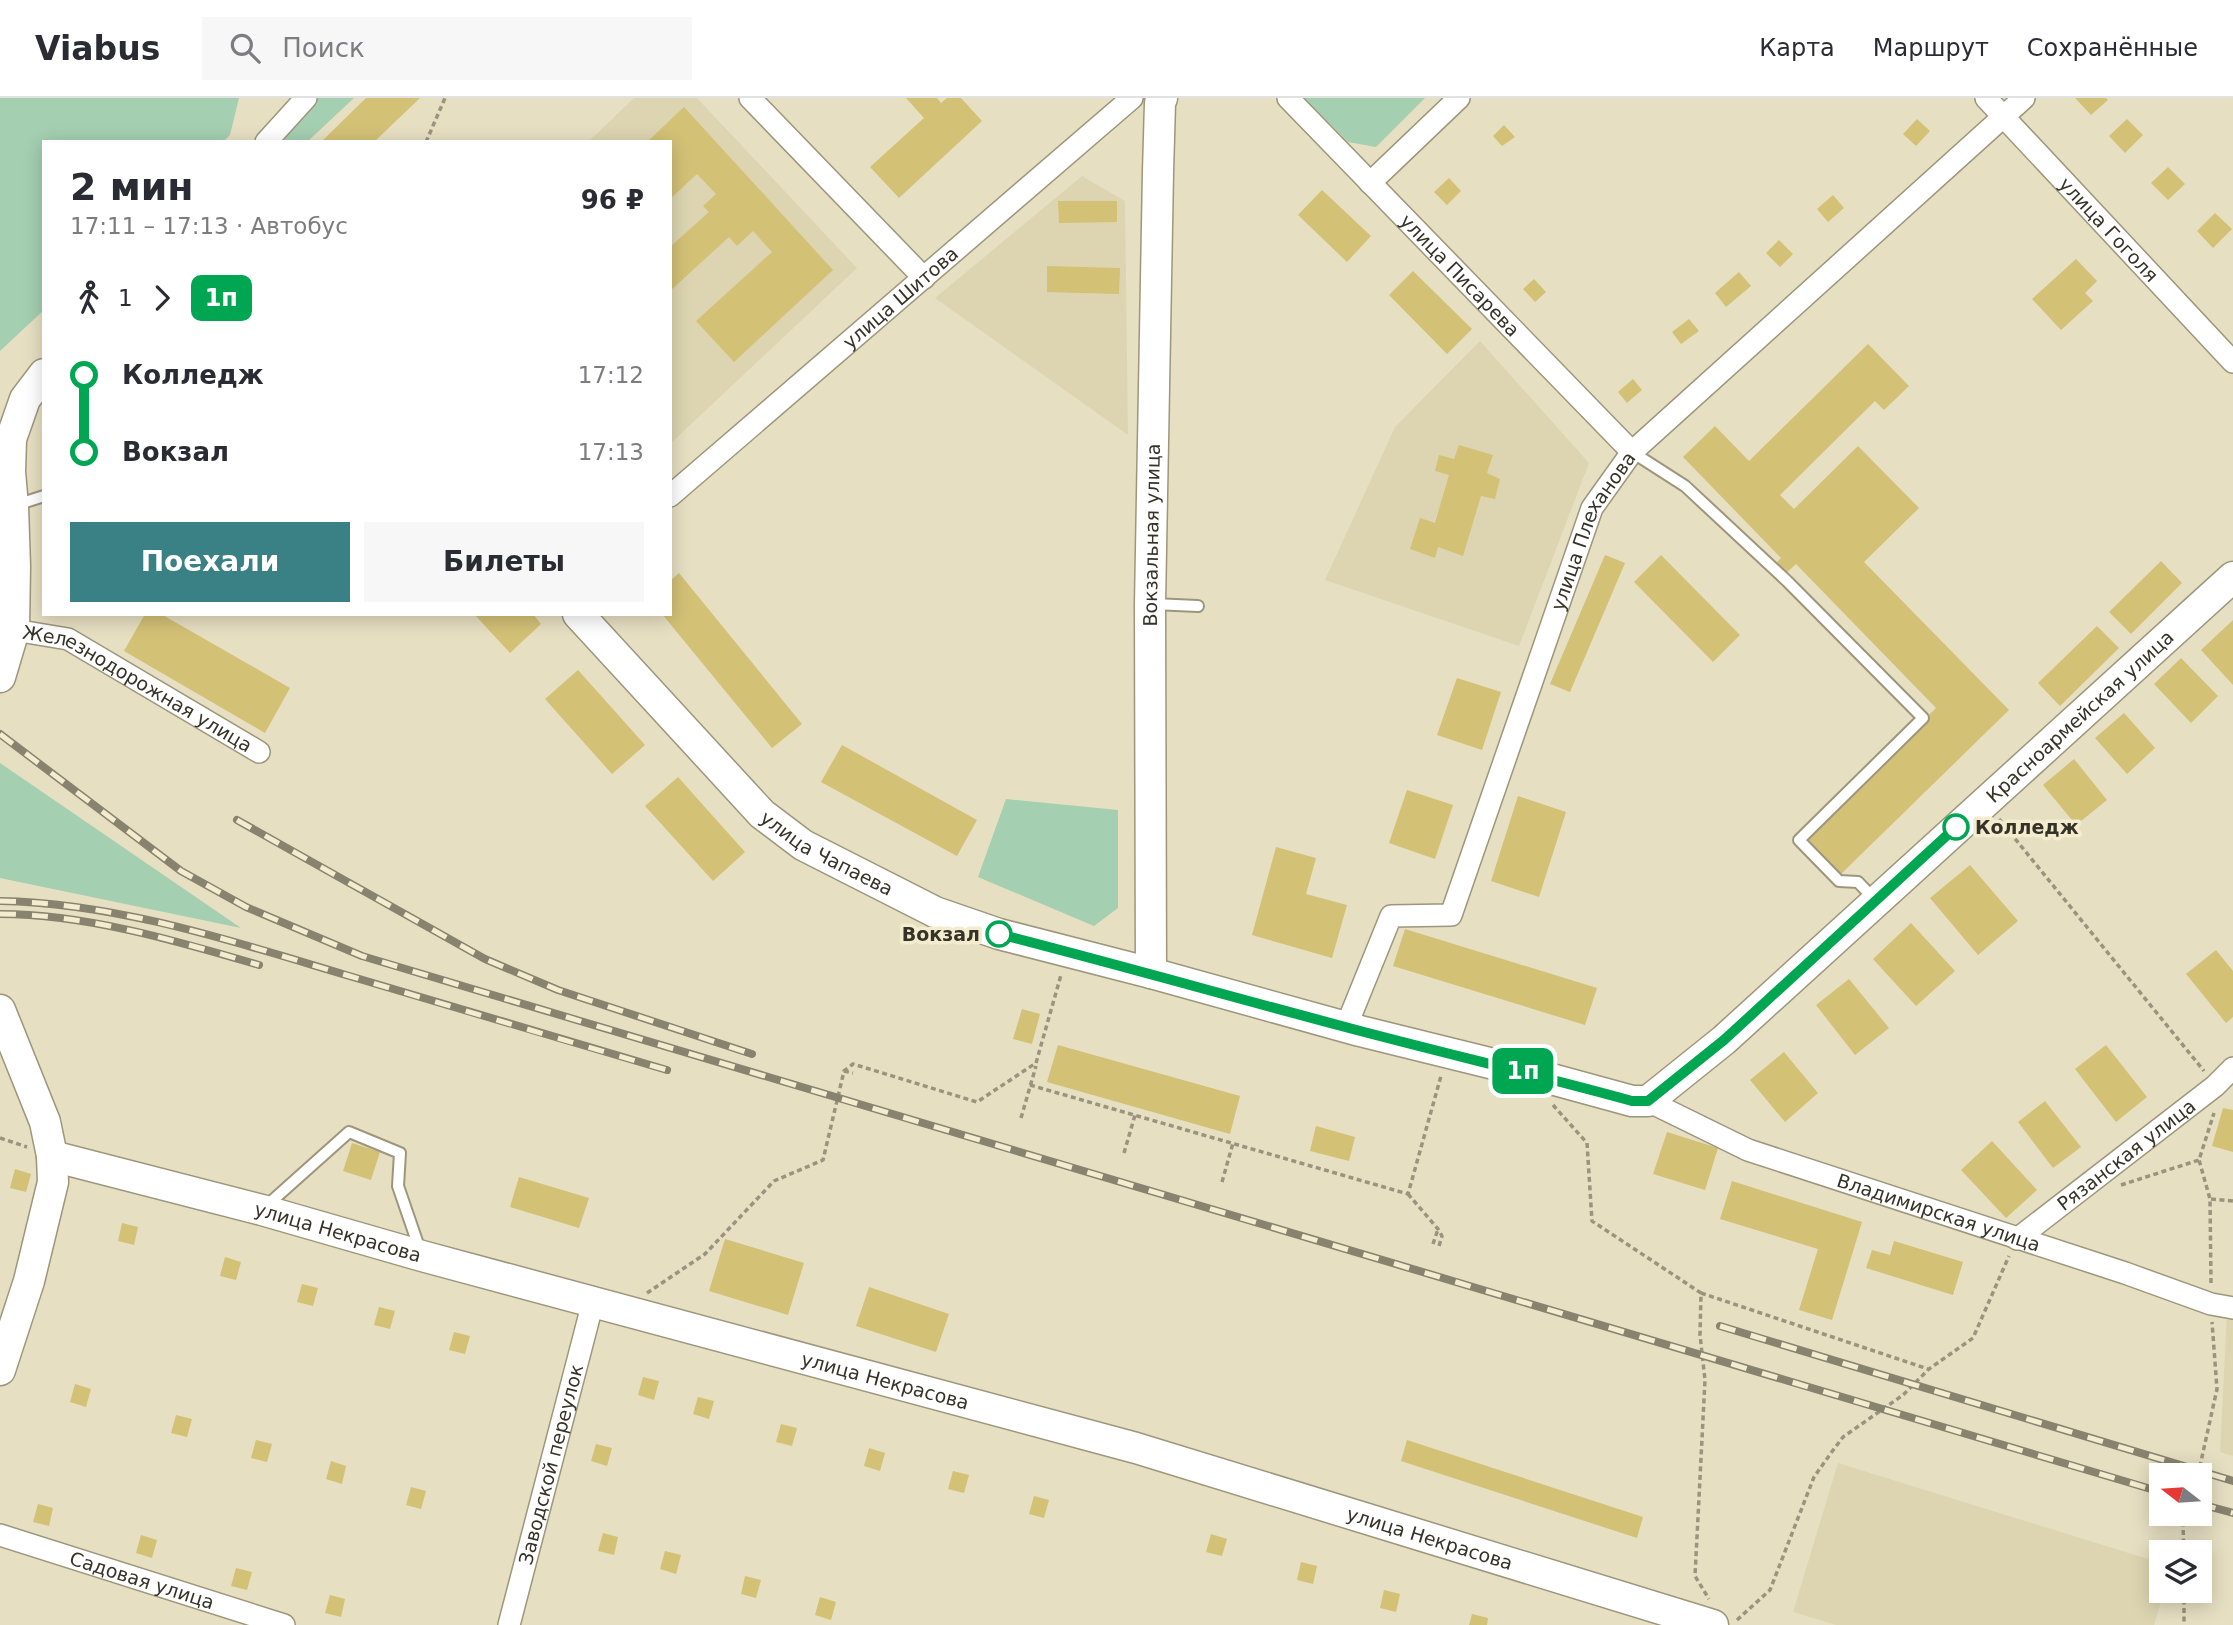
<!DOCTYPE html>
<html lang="ru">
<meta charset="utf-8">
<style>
body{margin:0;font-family:"DejaVu Sans",sans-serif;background:#f7f7f7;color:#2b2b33;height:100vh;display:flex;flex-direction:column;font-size:26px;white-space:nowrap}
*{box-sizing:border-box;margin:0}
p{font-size:23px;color:#7c7c81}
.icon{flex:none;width:38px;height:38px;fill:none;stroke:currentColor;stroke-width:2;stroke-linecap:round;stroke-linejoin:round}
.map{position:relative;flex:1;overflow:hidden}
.sheet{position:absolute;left:42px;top:42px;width:630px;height:476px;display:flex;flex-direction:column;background:#fff;border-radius:0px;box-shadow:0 4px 18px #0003}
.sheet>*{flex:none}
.badge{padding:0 14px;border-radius:10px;font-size:24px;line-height:46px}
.needle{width:46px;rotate:287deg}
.tools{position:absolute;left:2149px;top:1365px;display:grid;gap:14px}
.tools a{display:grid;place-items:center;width:63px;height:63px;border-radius:0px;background:#fff;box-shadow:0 4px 18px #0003;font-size:35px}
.map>.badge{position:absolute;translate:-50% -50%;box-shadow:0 0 0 4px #fff}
.legs{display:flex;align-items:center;gap:10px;height:77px;padding:0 28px;font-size:23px}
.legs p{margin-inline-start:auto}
.headline{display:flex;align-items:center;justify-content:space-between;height:119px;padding:0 28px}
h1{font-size:38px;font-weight:600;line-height:52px}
.cta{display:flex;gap:14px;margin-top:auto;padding:14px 28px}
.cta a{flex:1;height:80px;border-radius:0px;background:#398185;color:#fff;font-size:28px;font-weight:600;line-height:80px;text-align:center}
.cta a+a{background:#f7f7f7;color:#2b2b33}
ul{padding:0 28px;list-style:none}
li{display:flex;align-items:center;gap:24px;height:77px;font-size:26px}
li i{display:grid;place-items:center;width:10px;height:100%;margin:0 9px;background:currentColor}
li i::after{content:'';width:18px;height:18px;margin:-9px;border:5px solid;border-radius:50%;background:#fff}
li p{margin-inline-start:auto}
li:first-child i{background:linear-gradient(#0000 50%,currentColor 0)}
li:last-child i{background:linear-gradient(currentColor 50%,#0000 0)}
header{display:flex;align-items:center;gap:42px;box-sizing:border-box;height:98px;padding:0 35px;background:#fff;border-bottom:2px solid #e1e1e2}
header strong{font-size:33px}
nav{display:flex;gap:38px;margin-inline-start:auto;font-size:24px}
.search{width:490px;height:63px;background:#f7f7f7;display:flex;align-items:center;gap:18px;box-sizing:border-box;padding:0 24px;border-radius:0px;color:#7c7c81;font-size:26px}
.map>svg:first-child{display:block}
</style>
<header>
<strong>Viabus</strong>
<div class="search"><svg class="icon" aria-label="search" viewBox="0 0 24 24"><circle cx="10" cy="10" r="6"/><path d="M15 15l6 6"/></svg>Поиск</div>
<nav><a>Карта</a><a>Маршрут</a><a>Сохранённые</a></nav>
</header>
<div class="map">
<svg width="2233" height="1527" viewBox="0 0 2233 1527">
<rect width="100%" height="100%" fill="#e6dfc2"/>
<path fill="#ddd5b1" d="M634,0H697L857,170L670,346V44H588Z
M1082,78L1125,103L1128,337L935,200Z
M1480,243L1589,365L1519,548L1325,482L1395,329Z
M2227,1215L2233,1217V1358L2220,1354Z
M1838,1365L2161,1465V1493H2164L2154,1527H1836L1793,1514Z"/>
<path fill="#a4cfb0" d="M0,0H239L230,37L223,44H44V212L0,253Z
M289,0H354L307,44H284Z
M1304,0H1425L1376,49L1348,44Z
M0,665L241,830L0,780Z
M1006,701L1118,712V810L1094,828L978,779Z"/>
<path fill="#d3c176" d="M366,0H420L374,44H321Z
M906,0H937L941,5L947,0H961L982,23L899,100L870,69L924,20Z
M2075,0H2106L2108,2L2091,17Z
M684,9L833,172L734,264L696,223L772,154L753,133L737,148L729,139L670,193V149L709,114L703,108L716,96L697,76L670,101V44H647Z
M1917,21L1930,33L1916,48L1903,36Z
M2127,21L2143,37L2125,55L2109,38Z
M1504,27L1515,39L1502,48L1493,38Z
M2168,69L2185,86L2168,102L2151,85Z
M1449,80L1461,93L1447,107L1434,94Z
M1322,92L1371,138L1347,164L1298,117Z
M1833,97L1844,110L1828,124L1817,111Z
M1058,103H1117V124L1059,125Z
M2215,115L2232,131L2213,150L2197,133Z
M1779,142L1793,156L1780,169L1766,155Z
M2076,161L2097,183L2085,195L2093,203L2061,232L2032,201Z
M1047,168L1120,170L1119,196L1047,194Z
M1413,173L1472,231L1447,256L1389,197Z
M1739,174L1751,188L1726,209L1715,195Z
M1534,181L1546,194L1535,204L1523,191Z
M1689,221L1699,233L1681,246L1672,234Z
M1868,246L1909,288L1884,312L1875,303L1780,397L1794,411L1858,348L1919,410L1864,464L2009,612L1841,776L1805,739L1936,610L1796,466L1784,477L1774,467L1781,460L1683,359L1715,328L1749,363Z
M1633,281L1642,292L1627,305L1618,294Z
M1459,347L1493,357L1487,375L1500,381L1495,401L1481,398L1463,458L1438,449L1435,460L1410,451L1420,420L1435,425L1449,377L1435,373L1439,357L1454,361Z
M1605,457L1625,465L1570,594L1550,586Z
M1661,457L1740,537L1713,564L1634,484Z
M2161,463L2182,485L2131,536L2109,514Z
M679,475L802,626L772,650L662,516H670V483Z
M145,516H161L290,590L265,635L124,553Z
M474,516H533L541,526L510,555Z
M2233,522V587L2201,552Z
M2097,528L2119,550L2060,608L2038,585Z
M2181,560L2218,598L2191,625L2154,586Z
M578,572L645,647L612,676L545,601Z
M1457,580L1501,594L1482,652L1437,637Z
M2124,615L2155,650L2127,676L2095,640Z
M842,647L977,722L957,758L821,684Z
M2074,661L2107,702L2076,727L2043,687Z
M678,679L745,754L713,783L645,708Z
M1407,692L1453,707L1435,761L1389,745Z
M1518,698L1566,714L1539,799L1491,783Z
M1276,749L1316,760L1306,796L1347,807L1332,860L1252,837Z
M1970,767L2018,823L1978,857L1930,800Z
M1911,825L1955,873L1916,908L1873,861Z
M1405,831L1597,890L1585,927L1393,868Z
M2216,852L2233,873V919L2226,925L2186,876Z
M1849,881L1889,930L1855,957L1816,907Z
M1022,911L1040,916L1032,946L1013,941Z
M1058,947L1240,998L1230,1036L1047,984Z
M2106,947L2147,999L2116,1024L2075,971Z
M1784,954L1818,995L1785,1024L1750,982Z
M2045,1003L2081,1049L2053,1070L2018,1024Z
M2223,1010L2233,1012V1054L2212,1048Z
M1316,1028L1355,1039L1349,1063L1310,1053Z
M1667,1034L1718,1050L1705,1092L1653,1076Z
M1992,1043L2037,1092L2006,1120L1961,1072Z
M352,1045L380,1054L371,1082L343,1073Z
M15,1071L31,1076L26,1094L10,1090Z
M519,1079L589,1100L579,1130L510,1109Z
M1732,1083L1862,1124L1832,1222L1799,1212L1818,1151L1720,1121Z
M122,1125L138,1129L134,1147L118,1143Z
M725,1141L804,1165L788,1217L709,1193Z
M1894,1143L1963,1164L1953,1197L1866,1170L1872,1152L1890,1157Z
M225,1159L241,1164L236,1182L220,1178Z
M302,1186L318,1190L313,1208L297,1204Z
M869,1189L949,1216L936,1254L856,1228Z
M379,1209L395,1213L390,1231L374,1227Z
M454,1234L470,1238L465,1256L449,1252Z
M643,1279L659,1283L654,1302L638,1297Z
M75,1286L91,1291L86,1309L70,1304Z
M698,1299L714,1303L709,1321L693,1316Z
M176,1317L192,1321L187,1339L171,1335Z
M781,1326L797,1330L792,1348L776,1344Z
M256,1342L272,1346L267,1364L251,1360Z
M1407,1342L1643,1419L1637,1440L1401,1363Z
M596,1346L612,1350L607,1368L591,1363Z
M869,1350L885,1355L880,1373L864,1368Z
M331,1363L346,1368L342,1386L326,1381Z
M953,1373L969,1377L964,1395L948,1391Z
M411,1389L426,1393L421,1411L406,1407Z
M1034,1398L1049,1402L1044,1420L1029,1416Z
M38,1406L53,1410L49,1428L33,1424Z
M603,1435L618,1439L614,1457L598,1453Z
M1211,1436L1227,1441L1222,1458L1206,1454Z
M141,1437L157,1442L152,1460L136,1455Z
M665,1453L681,1457L676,1476L660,1471Z
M1301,1464L1317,1468L1313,1486L1297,1482Z
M236,1470L252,1474L247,1492L231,1488Z
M745,1478L761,1482L756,1500L741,1496Z
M1384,1492L1400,1496L1396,1514L1380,1510Z
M330,1497L345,1501L341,1519L325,1515Z
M820,1499L836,1504L831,1522L815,1517Z
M1472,1516L1488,1520L1487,1527H1469Z"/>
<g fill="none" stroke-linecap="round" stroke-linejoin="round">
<defs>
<path id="lane" d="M1632,354L1685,388L1787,483L1923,620L1799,742L1839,783L1858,784L1876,803
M16,407L44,398
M1153,506L1198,508
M264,1110L349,1034L400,1055L398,1088L420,1152"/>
<g id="street">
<path d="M750,0L924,180"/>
<path id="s1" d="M1288,0L1632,354"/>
<path id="s2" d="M1986,0L2233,264"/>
<path d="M266,44L306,0"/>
<path d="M1370,85L1459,0"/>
<path id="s3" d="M670,398L1132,0"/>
<path id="s4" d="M14,532L68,541L259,654"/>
<path id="s5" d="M1346,929L1391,818L1451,817L1592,410L1632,354L2024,0"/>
<path id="s6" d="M1648,1003L1748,1052L2125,1175L2211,1206L2233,1210"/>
<path id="s7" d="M2017,1141L2215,988L2233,970"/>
<path id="s8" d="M0,1437L284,1527"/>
<path id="s9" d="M509,1527L593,1204"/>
</g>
<g id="secondary">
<path id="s10" d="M578,516L762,716L803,747L935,814L999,836L1151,875L1360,933L1522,973L1632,1003H1648L1724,942L2233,479"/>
<path d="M0,579L14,532L15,468L13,408L10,374L11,341L25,301L44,276"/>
<path id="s11" d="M1151,875L1150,506L1158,74L1160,5L1162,0"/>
<path d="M0,912L45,1024L52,1058L53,1084L29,1183L0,1272"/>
<path id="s12" d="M52,1058L262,1112L422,1158L1136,1350L1713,1527"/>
</g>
</defs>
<use href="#lane" stroke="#9d967c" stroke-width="14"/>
<use href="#street" stroke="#9d967c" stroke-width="24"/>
<use href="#secondary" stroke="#9d967c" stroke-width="33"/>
<path stroke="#9a947f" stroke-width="3.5" stroke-dasharray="5 3.5" stroke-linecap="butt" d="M426,44L445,0
M1999,721L2204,973
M844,973L853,975
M1030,987L1408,1096L1441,978
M1553,1007L1587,1045L1592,1123L1701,1195L1700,1237L1705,1282L1695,1478L1709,1501
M1021,1020L1036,968
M0,1040L27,1049
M1124,1055L1135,1017
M1222,1084L1233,1045
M2121,1087L2199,1062
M1408,1096L1438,1131L1442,1138L1439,1148
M2211,1101L2233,1103
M1433,1146L1438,1131
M2211,1185L2210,1101L2199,1062L2214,1015
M647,1195L705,1156L774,1083L823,1062L844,973L853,966L977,1004L1036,965L1061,877
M1701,1195L1928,1271
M2198,1377L2217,1291L2212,1224
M2184,1454L2183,1428L2187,1416
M2184,1493V1527
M1737,1522L1770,1492L1814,1379L1831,1355L1843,1339L1903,1297L1929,1271L1973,1240L2009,1158"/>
<use href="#lane" stroke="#fff" stroke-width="10"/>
<use href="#street" stroke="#fff" stroke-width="21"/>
<use href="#secondary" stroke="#fff" stroke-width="30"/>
<defs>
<path id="rail" d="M0,636L181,773L246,809L362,858L2161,1394
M237,722L485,861L558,892L752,956
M0,803C118,805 235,844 346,877C453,909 560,941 667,972
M0,816C86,816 177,843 259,867
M1720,1228L2233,1383
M2200,1406L2233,1415"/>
</defs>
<use href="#rail" stroke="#88836f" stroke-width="8"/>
<use href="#rail" stroke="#f3eccf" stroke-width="5" stroke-dasharray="16" stroke-linecap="butt"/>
</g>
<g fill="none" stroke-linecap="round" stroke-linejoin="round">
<defs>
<path id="line-1" d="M999,836C1116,866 1232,899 1349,930C1443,955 1538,977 1632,1003H1648L1724,942L1956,729"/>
</defs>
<use href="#line-1" stroke="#fff" stroke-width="16"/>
<use href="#line-1" stroke="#00a651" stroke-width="10"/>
</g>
<g fill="#fff" stroke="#00a651" stroke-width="3.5">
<circle cx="1956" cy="729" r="12"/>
<circle cx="999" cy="836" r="12"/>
</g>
<g text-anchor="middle" stroke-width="7" stroke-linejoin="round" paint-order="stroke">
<g font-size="19" fill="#353227" stroke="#f3eccf">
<text dy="7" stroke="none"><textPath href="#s2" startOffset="180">улица Гоголя</textPath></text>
<text dy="7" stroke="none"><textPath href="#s1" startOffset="247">улица Писарева</textPath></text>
<text dy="7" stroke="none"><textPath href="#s3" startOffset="304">улица Шитова</textPath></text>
<text dy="7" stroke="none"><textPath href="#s5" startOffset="590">улица Плеханова</textPath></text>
<text dy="7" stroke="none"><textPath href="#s11" startOffset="438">Вокзальная улица</textPath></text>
<text dy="7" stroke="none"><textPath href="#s4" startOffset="138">Железнодорожная улица</textPath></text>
<text dy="7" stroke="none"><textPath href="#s10" startOffset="1788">Красноармейская улица</textPath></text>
<text dy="7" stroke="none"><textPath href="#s10" startOffset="348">улица Чапаева</textPath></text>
<text dy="7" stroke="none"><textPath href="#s7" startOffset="138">Рязанская улица</textPath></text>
<text dy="7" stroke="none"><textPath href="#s6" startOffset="312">Владимирская улица</textPath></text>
<text dy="7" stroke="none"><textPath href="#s12" startOffset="296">улица Некрасова</textPath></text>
<text dy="7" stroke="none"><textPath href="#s12" startOffset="863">улица Некрасова</textPath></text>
<text dy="7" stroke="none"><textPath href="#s9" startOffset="166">Заводской переулок</textPath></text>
<text dy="7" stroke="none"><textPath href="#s12" startOffset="1430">улица Некрасова</textPath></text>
<text dy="7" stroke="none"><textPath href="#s8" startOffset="149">Садовая улица</textPath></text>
</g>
<g font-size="19" font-weight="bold" fill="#353227" stroke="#f3eccf" text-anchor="start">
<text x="1975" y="736">Колледж</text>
<text x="980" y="843" text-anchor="end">Вокзал</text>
</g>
</g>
</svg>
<div class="tools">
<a><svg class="needle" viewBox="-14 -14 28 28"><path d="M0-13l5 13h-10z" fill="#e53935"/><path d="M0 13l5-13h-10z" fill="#7c7c81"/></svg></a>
<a><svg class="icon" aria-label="layers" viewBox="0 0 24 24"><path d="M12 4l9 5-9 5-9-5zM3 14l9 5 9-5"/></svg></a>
</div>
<b class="badge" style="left:1523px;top:973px;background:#00a651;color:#fff">1п</b>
<section class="sheet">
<div class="headline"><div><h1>2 мин</h1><p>17:11 – 17:13 · Автобус</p></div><b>96 ₽</b></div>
<div class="legs"><svg class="icon" aria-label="walk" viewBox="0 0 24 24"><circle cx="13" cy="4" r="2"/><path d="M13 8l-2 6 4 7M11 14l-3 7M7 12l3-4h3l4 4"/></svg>1<svg class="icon" aria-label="forward" viewBox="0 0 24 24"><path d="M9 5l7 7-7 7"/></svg><b class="badge" style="background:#00a651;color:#fff">1п</b></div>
<ul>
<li><i style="color:#00a651"></i><b>Колледж</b><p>17:12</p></li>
<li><i style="color:#00a651"></i><b>Вокзал</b><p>17:13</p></li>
</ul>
<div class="cta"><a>Поехали</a><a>Билеты</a></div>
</section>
</div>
